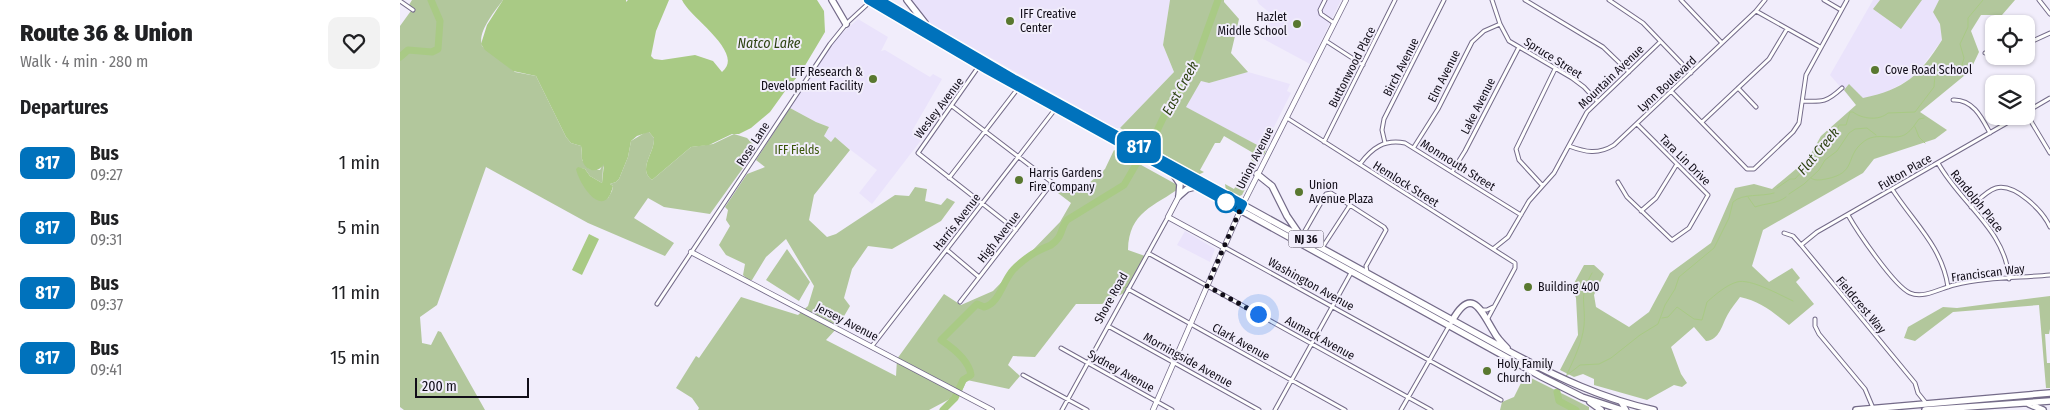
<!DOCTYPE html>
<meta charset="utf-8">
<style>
body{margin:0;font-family:"Fira Sans Condensed",sans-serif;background:#f2f2f2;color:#202124;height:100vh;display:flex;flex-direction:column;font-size:19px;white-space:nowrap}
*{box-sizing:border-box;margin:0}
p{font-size:16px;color:#757577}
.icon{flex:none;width:28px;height:28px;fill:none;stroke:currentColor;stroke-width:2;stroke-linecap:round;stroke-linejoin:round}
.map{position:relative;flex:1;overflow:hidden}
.sheet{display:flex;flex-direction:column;background:#fff;width:400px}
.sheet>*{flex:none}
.badge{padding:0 10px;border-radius:8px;font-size:18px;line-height:32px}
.buttons{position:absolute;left:1585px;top:15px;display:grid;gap:10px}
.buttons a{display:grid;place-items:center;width:50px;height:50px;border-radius:10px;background:#fff;box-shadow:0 1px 4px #0004;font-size:25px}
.scale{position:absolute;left:15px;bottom:12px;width:114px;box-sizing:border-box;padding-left:5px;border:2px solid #110d18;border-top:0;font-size:14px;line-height:18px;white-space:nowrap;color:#110d18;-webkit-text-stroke:4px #f1edfb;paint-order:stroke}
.you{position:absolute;width:25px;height:25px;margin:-12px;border:4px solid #fff;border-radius:50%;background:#1a73e8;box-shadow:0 0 0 8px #1a73e833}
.map>.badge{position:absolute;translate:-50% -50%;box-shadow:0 0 0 2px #fff}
h2{padding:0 20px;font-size:19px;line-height:45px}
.round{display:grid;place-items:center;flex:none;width:52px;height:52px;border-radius:10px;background:#f2f2f2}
.head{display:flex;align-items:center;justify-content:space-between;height:85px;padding:0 20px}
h1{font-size:24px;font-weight:800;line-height:38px}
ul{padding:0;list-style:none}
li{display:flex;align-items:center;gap:15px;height:65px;padding:0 20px}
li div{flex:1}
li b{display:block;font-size:19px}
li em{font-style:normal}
li .badge{min-width:55px;font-weight:700;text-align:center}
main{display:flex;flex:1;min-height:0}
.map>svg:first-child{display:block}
</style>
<main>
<section class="sheet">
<div class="head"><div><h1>Route 36 &amp; Union</h1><p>Walk · 4 min · 280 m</p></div><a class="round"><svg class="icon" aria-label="heart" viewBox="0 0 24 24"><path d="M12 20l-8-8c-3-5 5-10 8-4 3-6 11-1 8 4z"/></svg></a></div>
<h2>Departures</h2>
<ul>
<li><span class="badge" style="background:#0072bc;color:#fff">817</span><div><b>Bus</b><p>09:27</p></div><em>1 min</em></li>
<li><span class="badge" style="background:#0072bc;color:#fff">817</span><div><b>Bus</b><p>09:31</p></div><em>5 min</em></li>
<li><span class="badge" style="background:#0072bc;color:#fff">817</span><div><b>Bus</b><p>09:37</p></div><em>11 min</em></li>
<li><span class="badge" style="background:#0072bc;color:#fff">817</span><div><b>Bus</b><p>09:41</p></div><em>15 min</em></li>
</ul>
</section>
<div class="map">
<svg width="1650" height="410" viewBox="0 0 1650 410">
<rect width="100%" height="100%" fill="#f1edfb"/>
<path fill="#eae3fb" d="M511,0H770L763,45L774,72L720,128H715L531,24L520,14Z
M857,0H941L910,64L858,36L870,13L859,4Z
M1473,0H1539L1533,12L1540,24L1542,40L1514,77L1485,93L1456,105L1430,75Z
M458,19L488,37L481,51L485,50L530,77L533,74L542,79L512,131L522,139L472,204L459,193L477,170L435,138L432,142L424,136L429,127L416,122L390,108L437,38Z
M848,72L890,84L887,91L891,93L867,141L865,140L861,147L785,107L801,81L809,83Z
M785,231L815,249L810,262L777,245Z"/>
<path fill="#b2c79c" d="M12,0H103C95,11 77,32 82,46L115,72L136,76L166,137L171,143L181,146L182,160L189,169L200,170L207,155H209L203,168L202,183L190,176L185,169L178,168C185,182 188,203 208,198L212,191L213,186L210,184L216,182L219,179L228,157L231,141L246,132H249L254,138C255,153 237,169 252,180L291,147L313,144L334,134L347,138L355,146L343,168L310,214L264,207L248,198L234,218L274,243L265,256L188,223L86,167L37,305L20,317L22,343L31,345L38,331L41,332L85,410H4L0,407V26L13,8L9,5Z
M770,0H824V2L839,19L831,53L848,72L809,83L801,81L786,107L861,147L867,148L864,155L855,154L824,136L820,143H815L800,170L804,172L798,175L720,128L774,72L763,45Z
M1480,0H1522L1501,29L1473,9Z
M1539,0H1615L1602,15H1581L1571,31L1579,52L1570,71L1520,112L1547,130L1535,139L1474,159L1463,173L1363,230L1352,266L1369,282L1392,268L1400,278L1396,282L1414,304L1389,325C1373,312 1360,301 1340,297C1336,303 1331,308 1328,314C1322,324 1320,340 1306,341L1294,327L1271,347L1281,374L1287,383L1282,387L1274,385L1247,400L1194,385V379L1183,374L1174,377L1160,370L1178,335L1176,298L1172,287L1184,265H1194L1204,274L1194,295L1196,307L1229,327L1249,312L1270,273L1311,243L1335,188L1354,184L1372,189L1408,159L1421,136L1456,105L1444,90L1449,84L1463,98C1505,89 1519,76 1542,40L1540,24L1533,12Z
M390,108L416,122L429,127L424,136L431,142L435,137L450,150L414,195L409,220L427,237L436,234L495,195L509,196L515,187L527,189L525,201L541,205L547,198L555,202L541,221L492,249L468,246L452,269L444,298L450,306L437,328L426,340L496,376L497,359L544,294L561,305L593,291L660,222L671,203L658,193L674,184L687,185L705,169L714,150L781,187C754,207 729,211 728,250L745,256L726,292L702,304H676L635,357L613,356L608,365L620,376L609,389L567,380L561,393L529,410H298L299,408L292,398L276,388L296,356L299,358L341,297L398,315L408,306L414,286L386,239L366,257L352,280H348L343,275L345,264L326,255L319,245L330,226L326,220L328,210L325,207L347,174L365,167L356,160Z
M854,157L859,162L842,195L837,197L826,191L825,184L834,189L836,186L839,188L853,162L851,159Z
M387,249L410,282L399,301L366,280Z
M1650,296V329L1649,334H1645L1647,363H1650V388H1646L1639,305L1553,312L1515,341L1504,338L1508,327L1543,307L1557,308Z
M1125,375L1189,407V410H1100L1102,402L1114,397Z"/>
<path fill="#a9ca85" d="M103,0H226V2L228,0H269L256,31L251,56L254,59L262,60L295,55L313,61L322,72C346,53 289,17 282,0H417L424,11L425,32L400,74L388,87L370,112L351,128L339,134H332L309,145L291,147L252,180C237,169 255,153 254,138L249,132L237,136L231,141L228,157L219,179L216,182L210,184L213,186C205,221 180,187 176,169L178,167L185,169L190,176L202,183L204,164C198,174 185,172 182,159C181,155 182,151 181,146L171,143L166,137L136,76L113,71L85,50L81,44L87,25Z
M189,234L199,239L182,275L172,270Z"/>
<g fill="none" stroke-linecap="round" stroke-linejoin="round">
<path stroke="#a9ca85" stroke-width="1" d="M1515,127L1519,137L1525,143
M1411,178C1415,181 1420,180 1426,179C1457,173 1445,157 1462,143C1476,130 1494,142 1506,134C1512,130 1515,124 1519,119L1524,118
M1377,188L1390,179H1395C1409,163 1433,146 1439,125H1446L1450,112H1453C1462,119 1479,121 1488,113L1515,112L1534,87L1535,74C1543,68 1554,71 1562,65L1564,58L1560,44L1568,27V18L1583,0
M1389,194L1404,184L1419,170L1425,160L1437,151L1449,133L1455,129L1467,128L1476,135
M1348,197L1355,207C1366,203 1377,204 1386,197
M1262,318L1268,317L1277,307L1294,319L1302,320L1307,302C1315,295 1326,285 1337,282C1350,278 1380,295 1393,301
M1167,374C1174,359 1182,343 1184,326C1186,301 1178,298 1192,273
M1166,376L1180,365L1199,364L1211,358L1240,335L1258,324L1265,305L1275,289L1279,277L1314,248L1329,218L1333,202C1343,193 1361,197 1374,193"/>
<path stroke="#a9ca85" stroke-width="7" d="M0,57L8,50L32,52L38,49L40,21L31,0
M747,145L755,135L766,112L794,67L818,0
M1157,392L1159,401L1176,410
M543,410L555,398L563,380L571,375C569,360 553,348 541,340L577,304L584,307C598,304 602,285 610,274C615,266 631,254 640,250C643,248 647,247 651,245C664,236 660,228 667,220L724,185L738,161"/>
<defs>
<path id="minor" d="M925,0L920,10L921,14L934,23
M1092,0L1100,24L1109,41L1172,78L1184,87L1197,101
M1125,0L1203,47L1229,72
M1209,0L1243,23L1291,73
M1281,0L1322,43
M1424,0L1441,10
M1639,0L1650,14
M0,1L13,10
M1356,11L1420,47
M926,41L963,65
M1626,44L1650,33
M1585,53L1594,56
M579,66L518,153L616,230
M1338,88L1356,107
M1271,91L1347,169H1354L1393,132L1399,123L1406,75L1447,0
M1553,100C1573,99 1582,118 1590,133
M1403,101C1423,102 1427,102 1442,88
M552,106L662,190
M1626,112L1650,98
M1626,113L1650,153
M887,118L1115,263V268L1087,320
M1302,122L1369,59L1387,29
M924,142L995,0
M985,143L982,130L984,119L1044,0
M1169,146C1185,152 1198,155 1214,145L1356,11L1365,0
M1014,147L1038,109L1072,42L1084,31L1100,24
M1538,163C1560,203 1606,230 1609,279
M960,164C972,148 984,139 1005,143L1121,215
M1052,172L1065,151L1119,47
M549,178L619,87
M1218,182L1227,197L1272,240L1289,228L1308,195L1237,124
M1142,185L1119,160L1116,149L1155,69
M1492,189C1513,222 1542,246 1548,287
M1571,207C1578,201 1586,191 1596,188C1615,183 1643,211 1650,227
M1241,211L1256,198L1277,164
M1448,215C1457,231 1494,286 1510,293C1524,299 1541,288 1554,285C1585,277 1619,278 1650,275
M1384,233L1393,236L1401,245L1515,383L1518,393L1526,403
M902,236L926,194L931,193L984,227L986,230L966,266L967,272
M1401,245L1417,232L1619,116
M824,247L1101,400
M922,248L950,205
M1093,249L1108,237L1129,201L1154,173L1187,112L1260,42
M547,250L579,277
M748,253L1031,410
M728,289L945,410
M560,302L652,183
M257,304L430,44L447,23L471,1
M1082,310H1087L1093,307
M1415,319V326L1419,334L1465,389L1473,408
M708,326L859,410
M472,346L656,108
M661,348L772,410
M623,375L687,410
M662,410L768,217
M875,410L952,271
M1001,410L1049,326"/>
<path id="tertiary" d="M779,196L768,217L823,247
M291,252L592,410
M753,410L843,204L946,0"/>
<path id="secondary" d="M1221,402L1226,410"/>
<path id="trunk" d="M432,0L446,24
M468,0L587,70L1142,377L1182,397L1222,410
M480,0L613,78L1112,353C1157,377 1203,399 1254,410
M507,0L525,23
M857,174L872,186L887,216L900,235
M774,175L780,184L779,196
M779,196L787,189L798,186
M1052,321C1072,285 1081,311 1094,332C1097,338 1102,343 1107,348
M1190,402L1201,410
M1629,404L1643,410
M1456,410L1650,393
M1525,410L1650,401"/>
</defs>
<use href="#minor" stroke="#746b89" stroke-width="5"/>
<use href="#tertiary" stroke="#746b89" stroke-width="6"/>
<use href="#secondary" stroke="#746b89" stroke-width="7"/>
<use href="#trunk" stroke="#746b89" stroke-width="8"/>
<use href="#minor" stroke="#fff" stroke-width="3"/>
<use href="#tertiary" stroke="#fff" stroke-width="4.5"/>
<use href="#secondary" stroke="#fff" stroke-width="5"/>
<use href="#trunk" stroke="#fff" stroke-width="5.5"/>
</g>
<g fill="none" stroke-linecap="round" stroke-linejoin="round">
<defs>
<path id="line" d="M468,0L587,70L840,210L843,204L613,78L480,0"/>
</defs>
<use href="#line" stroke="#fff" stroke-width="11"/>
<use href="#line" stroke="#0072bc" stroke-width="8"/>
<path stroke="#110d18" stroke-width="5" stroke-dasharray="0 9" d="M826,202L840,210L807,286L858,314"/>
</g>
<g fill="#59782f" stroke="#f1edfb" stroke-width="2">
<circle cx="610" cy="21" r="5"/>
<circle cx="897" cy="24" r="5"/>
<circle cx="1475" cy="70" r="5"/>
<circle cx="473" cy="79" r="5"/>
<circle cx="619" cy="180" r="5"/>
<circle cx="899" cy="192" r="5"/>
<circle cx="1128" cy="287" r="5"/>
<circle cx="1087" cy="371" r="5"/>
</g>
<circle fill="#fff" stroke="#0072bc" stroke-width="2.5" cx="826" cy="202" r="10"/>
<g text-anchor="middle" stroke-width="4" stroke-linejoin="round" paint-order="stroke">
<rect fill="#f1edfb" stroke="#54505c" stroke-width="1" x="888.5" y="230.5" width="35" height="17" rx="4"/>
<g font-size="11" font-weight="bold" fill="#110d18">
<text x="906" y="243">NJ 36</text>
</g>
<g font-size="12" fill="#110d18" stroke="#f1edfb" text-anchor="start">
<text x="620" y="18">IFF Creative<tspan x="620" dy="14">Center</tspan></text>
<text x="887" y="21" text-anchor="end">Hazlet<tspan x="887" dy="14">Middle School</tspan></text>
<text x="1485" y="74">Cove Road School</text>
<text x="463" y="76" text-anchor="end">IFF Research &amp;<tspan x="463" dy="14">Development Facility</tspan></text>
<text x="629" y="177">Harris Gardens<tspan x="629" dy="14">Fire Company</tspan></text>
<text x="909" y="189">Union<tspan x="909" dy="14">Avenue Plaza</tspan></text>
<text x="1138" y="291">Building 400</text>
<text x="1097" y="368">Holy Family<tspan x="1097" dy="14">Church</tspan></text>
</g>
<g font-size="12" fill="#110d18" stroke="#f1edfb">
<text transform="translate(1153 58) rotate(32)" y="4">Spruce Street</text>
<text transform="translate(952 67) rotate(-63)" y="4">Buttonwood Place</text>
<text transform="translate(1001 67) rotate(-63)" y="4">Birch Avenue</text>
<text transform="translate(1044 76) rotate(-63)" y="4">Elm Avenue</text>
<text transform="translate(1211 77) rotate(-44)" y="4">Mountain Avenue</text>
<text transform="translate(1267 84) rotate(-43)" y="4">Lynn Boulevard</text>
<text transform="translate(1078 106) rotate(-63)" y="4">Lake Avenue</text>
<text transform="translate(539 108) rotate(-53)" y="4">Wesley Avenue</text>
<text transform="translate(353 144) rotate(-57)" y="4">Rose Lane</text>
<text transform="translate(855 158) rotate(-63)" y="4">Union Avenue</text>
<text transform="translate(1285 160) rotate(45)" y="4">Tara Lin Drive</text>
<text transform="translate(1058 165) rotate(32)" y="4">Monmouth Street</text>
<text transform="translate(1505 172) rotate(-30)" y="4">Fulton Place</text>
<text transform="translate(1006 184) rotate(32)" y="4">Hemlock Street</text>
<text transform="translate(1577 201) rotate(51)" y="4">Randolph Place</text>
<text transform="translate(557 222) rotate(-52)" y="4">Harris Avenue</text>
<text transform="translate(599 237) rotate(-52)" y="4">High Avenue</text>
<text transform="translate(1588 273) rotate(-7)" y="4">Franciscan Way</text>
<text transform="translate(911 284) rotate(29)" y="4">Washington Avenue</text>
<text transform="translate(711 298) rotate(-61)" y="4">Shore Road</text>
<text transform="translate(1461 305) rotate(50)" y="4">Fieldcrest Way</text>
<text transform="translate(447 322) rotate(27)" y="4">Jersey Avenue</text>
<text transform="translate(920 338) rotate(29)" y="4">Aumack Avenue</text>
<text transform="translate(841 342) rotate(29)" y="4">Clark Avenue</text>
<text transform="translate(788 360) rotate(29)" y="4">Morningside Avenue</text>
<text transform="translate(721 371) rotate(29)" y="4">Sydney Avenue</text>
</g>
<g font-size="12" fill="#385407" stroke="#f1edfb">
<text x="397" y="154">IFF Fields</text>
</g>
<g font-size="14" font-style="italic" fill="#2e4312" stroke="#f1edfb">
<text x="369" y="48">Natco Lake</text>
<text transform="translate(780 88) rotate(-61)" y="5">East Creek</text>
<text transform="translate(1418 151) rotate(-50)" y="5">Flat Creek</text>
</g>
</g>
</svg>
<div class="buttons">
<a><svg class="icon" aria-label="locate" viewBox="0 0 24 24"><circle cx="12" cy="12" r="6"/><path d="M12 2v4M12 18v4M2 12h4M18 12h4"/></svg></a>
<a><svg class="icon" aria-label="layers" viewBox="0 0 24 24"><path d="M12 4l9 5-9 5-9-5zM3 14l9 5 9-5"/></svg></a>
</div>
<div class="scale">200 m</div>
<div class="you" style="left:858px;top:314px"></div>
<b class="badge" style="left:739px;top:147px;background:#0072bc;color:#fff">817</b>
</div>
</main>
